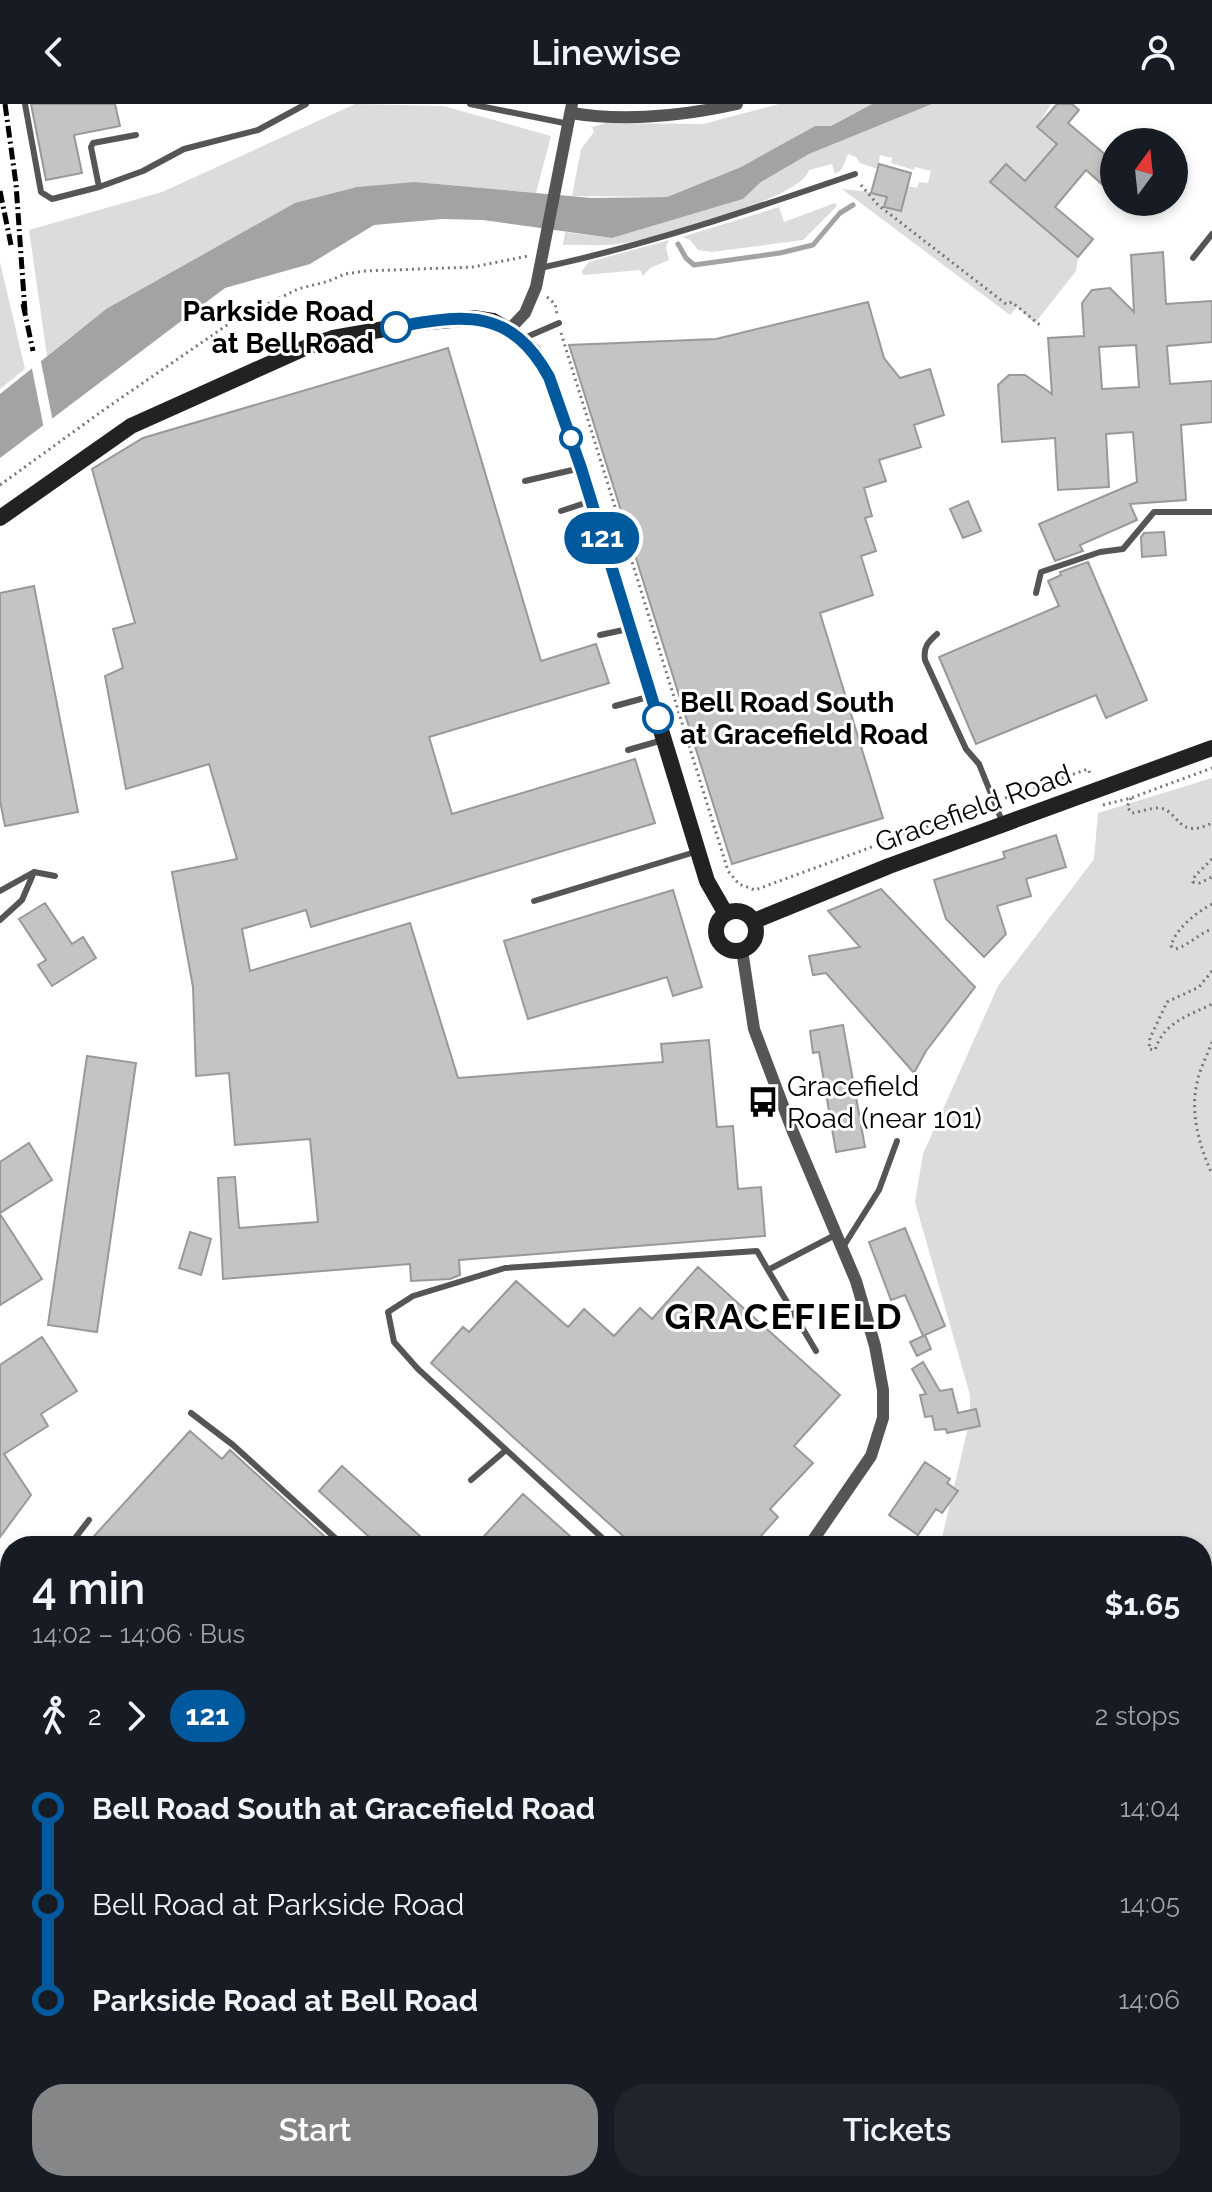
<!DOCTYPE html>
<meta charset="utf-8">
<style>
body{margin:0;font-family:Raleway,sans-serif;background:#20242c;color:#f1f3f6;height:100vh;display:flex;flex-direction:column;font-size:30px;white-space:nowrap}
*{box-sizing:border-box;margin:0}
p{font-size:26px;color:#9ea1a6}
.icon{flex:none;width:44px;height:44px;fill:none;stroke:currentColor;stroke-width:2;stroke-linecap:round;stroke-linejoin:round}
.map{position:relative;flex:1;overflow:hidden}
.side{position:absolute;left:0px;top:1432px;width:1212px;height:656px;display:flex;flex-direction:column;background:#171b24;border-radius:32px 32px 0 0;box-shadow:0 4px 12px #0003}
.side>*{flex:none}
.badge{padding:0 16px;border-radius:26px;font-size:28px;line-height:52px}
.needle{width:52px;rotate:15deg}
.buttons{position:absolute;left:1100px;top:24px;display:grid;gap:16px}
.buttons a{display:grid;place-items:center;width:88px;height:88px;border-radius:50%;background:#171b24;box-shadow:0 4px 12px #0003;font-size:40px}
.map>.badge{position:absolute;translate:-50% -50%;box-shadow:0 0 0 4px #fff}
.legs{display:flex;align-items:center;gap:12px;height:88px;padding:0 32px;font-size:26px}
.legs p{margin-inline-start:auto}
.overview{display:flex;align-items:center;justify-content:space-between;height:136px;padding:0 32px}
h1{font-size:44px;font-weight:600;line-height:60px}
.primary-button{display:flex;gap:16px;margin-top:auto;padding:16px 32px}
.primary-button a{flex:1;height:92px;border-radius:32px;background:#858687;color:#fff;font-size:32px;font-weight:600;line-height:92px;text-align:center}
.primary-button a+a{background:#20242c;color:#f1f3f6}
ul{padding:0 32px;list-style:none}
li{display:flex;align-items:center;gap:28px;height:96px;font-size:30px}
li i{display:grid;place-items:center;width:12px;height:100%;margin:0 10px;background:currentColor}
li i::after{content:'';width:20px;height:20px;margin:-10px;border:6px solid;border-radius:50%;background:#171b24}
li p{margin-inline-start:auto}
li:first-child i{background:linear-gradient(#0000 50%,currentColor 0)}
li:last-child i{background:linear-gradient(currentColor 50%,#0000 0)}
header{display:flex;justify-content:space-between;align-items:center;height:104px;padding:0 32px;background:#171b24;font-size:36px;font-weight:600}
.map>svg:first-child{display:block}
</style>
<header><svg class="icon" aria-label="back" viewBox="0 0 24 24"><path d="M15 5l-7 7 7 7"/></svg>Linewise<svg class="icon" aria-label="person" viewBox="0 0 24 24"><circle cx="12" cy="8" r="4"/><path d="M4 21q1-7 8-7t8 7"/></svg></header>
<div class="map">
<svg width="1212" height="2088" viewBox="0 0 1212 2088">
<rect width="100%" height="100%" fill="#fff"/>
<path fill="#dcdcdc" d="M355,0L443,2L551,32L536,89L415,78L106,205L47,252L29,126L162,88Z
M779,0H872L831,22H815L741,63L667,93L572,92L581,45L594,28L592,23L606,19L703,20Z
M932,0H1051L1037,23L1057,40L1025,77L1006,60L991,78L1078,153L1076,167L1035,219L1017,203L1010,211L842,85L871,88L887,93L885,103L900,107L907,82L917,84L919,78L928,79L931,67L915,63L914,66L891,59L892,54L880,51L878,65L860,59L856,53L848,50L842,65L835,70L832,60L809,66C802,95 656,133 625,139C605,143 583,140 563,141L565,128L612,134L743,95L761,78L809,50Z
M835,99L837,102L803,136L712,148L698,146L690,136L682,133L779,103L784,118Z
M669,136L666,143L669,156L650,164L643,172L640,166L583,171L582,167L589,158Z
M0,158L25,265L0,285Z
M1212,674V2088H597L600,2078H1202V1442H940L970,1315V1291L915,1098L923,1050L998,882L1094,755L1098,709Z"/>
<path fill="#a3a3a3" d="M872,0H932L809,50L761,78L743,95L612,134L483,116L442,115L374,121L310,160L225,184L0,354V290L106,205L295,99L357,83L415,78L592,94L667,93L741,63L815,22H831Z"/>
<path fill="#fff" d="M40,253L53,318L44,325L31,260Z"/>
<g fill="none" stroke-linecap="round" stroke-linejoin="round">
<path stroke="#a3a3a3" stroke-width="5" d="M678,140L686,154L694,161L780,149L813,141L840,109L853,101"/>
</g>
<path fill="#c4c4c4" stroke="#999" stroke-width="2" fill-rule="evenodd" d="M31,0H115L120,22L74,31L82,69L46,76Z
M1057,0H1072L1079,6L1068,19L1114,58V73L1105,83L1086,66L1055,103L1093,135L1078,153L990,78L1006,60L1025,77L1057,40L1037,23Z
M879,60L911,69L901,107L884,103L887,93L871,89Z
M1163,148L1166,200L1212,197V238L1167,242L1170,280L1212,277V318L1181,321L1186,396L1130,400L1137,416L1080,441L1083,447L1055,457L1039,420L1137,378L1133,328L1106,330L1109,383L1058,386L1055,334L1002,338L998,281L1009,271H1025L1052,290L1048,234L1084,232L1082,199L1092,186L1110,184L1134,208L1131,151ZM1136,241L1139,283L1102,285L1099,243Z
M868,198L884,254L900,274L930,265L944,311L914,321L921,343L879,356L886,377L864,384L872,412L865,414L876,447L861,452L873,491L820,509L883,714L732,760L569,241L716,235Z
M448,244L541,557L596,540L609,579L429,633L452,710L635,655L655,719L311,823L306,806L242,825L250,867L410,819L458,974L663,958L661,940L709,936L717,1023L733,1022L738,1085L761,1083L765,1132L459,1156L460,1171L450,1175L411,1177L410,1160L223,1175L218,1074L235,1073L239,1124L318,1118L310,1035L235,1041L229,969L196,972L193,883L172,768L237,755L209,660L126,685L105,572L123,564L113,525L135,519L92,365L143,334Z
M968,397L981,427L963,434L950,405Z
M1164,428L1166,451L1142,453L1141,433L1144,429Z
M1088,458L1147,596L1106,614L1096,591L976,640L939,553L1059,502L1048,477L1061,471L1060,468Z
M34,482L78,708L5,722L0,697V489Z
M1056,731L1066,763L1026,775L1031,792L997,802L1006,830L984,853L946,815L934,776L1005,754L1003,748Z
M881,785L975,883L926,947L914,969L826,869L813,871L809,852L860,843L828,807Z
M673,786L702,883L673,892L667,873L528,915L504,837Z
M45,799L72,840L83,833L96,854L52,882L38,861L46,856L19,815Z
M843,921L865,1043L836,1048L819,948L813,949L810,927Z
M87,952L136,959L97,1228L48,1221Z
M29,1039L52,1076L0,1109V1058Z
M0,1110L42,1175L0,1201Z
M905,1124L945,1222L923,1232L905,1191L891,1196L869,1138Z
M190,1128L211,1135L201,1171L179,1164Z
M698,1163L840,1291L794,1342L813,1359L770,1405L778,1413L752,1442H634L431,1259L463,1223L469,1228L516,1177L568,1223L584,1205L614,1232L640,1204L652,1215Z
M925,1231L931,1245L917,1252L910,1238Z
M42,1233L77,1287L41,1310L48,1322L4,1350L31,1391L0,1433V1261Z
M923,1258L940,1287L952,1285L958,1309L976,1305L980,1322L947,1329L946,1325L935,1326L932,1312L925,1313L920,1291L926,1290L912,1265Z
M190,1327L222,1355L230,1346L335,1442H85Z
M925,1358L950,1375L947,1379L958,1387L942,1409L936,1405L918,1431L889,1411Z
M342,1362L431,1442H379L319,1387Z
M523,1390L581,1442H475Z"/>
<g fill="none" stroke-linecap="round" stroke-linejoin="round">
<path stroke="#777" stroke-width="3" stroke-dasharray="2 4" stroke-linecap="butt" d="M861,81L878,101L1006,200L1012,198L1041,222
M547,193L555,200L557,210
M561,229L728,767L739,780L755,786L983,702
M0,381L105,305L233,217L298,185L329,177L345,170L365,167L473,163L528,152
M1005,694L1088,665L1091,672
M1131,694L1127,703L1132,709C1140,708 1150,704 1158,704C1180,705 1176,737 1212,719
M1103,701L1131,694L1212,664
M1212,755L1195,772L1193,778L1200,779L1212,773
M1212,800C1197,808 1175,825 1171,842L1175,845C1188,842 1198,830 1212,825
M1212,867L1199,883L1167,898L1150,934L1149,945L1155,946C1164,918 1188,912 1212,900
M1212,938C1208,950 1201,962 1198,975C1189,1007 1199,1041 1212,1070"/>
<path stroke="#555" stroke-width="6" d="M25,0L41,88L52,95L99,83L143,67L184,45L258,26L306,0
M470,0L569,20
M99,83L91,43L93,39L136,31
M1193,154L1212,130
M540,164C648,141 750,106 855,70
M522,235L559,219
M525,377L581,364
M561,407L591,397
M1036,489L1041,468L1100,448L1123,445L1154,408H1212
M937,530C928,538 923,543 925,556L966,645L979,660L1002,717
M600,531L628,525
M615,602L648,593
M628,646L663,636
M0,787L34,768L55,772
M534,797L695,748
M0,816L22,796L34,768
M843,1143L879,1086L897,1037
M768,1166L816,1247
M191,1309L233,1341L344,1442
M471,1376L506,1346
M69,1442L89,1416
M611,1442L418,1265L394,1238L388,1208L413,1192L505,1164L757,1147L768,1166L837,1130
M0,1531L10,1518
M0,1627L10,1621
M0,1773L10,1766
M0,1947L10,1937
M978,2078L986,2088"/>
<path stroke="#555" stroke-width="12" d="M571,9C626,18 683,12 737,0
M509,226L525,209L536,183L572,0
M742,846L754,925L793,1028L856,1177L875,1242L883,1286V1314L871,1352L809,1442
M0,1655L10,1671
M256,2078L263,2088
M310,2078L317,2088
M353,2088L361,2078"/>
<path stroke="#222" stroke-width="16" d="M0,414L131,322L307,243L333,234L419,219L473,214L493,217L509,226L533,247L549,273L581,364L707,777L726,810
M716 827a20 20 0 1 1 40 0a20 20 0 1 1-40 0Z
M754,817L889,762L1212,644"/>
<path stroke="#000" stroke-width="5" stroke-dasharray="12 4 2 4" stroke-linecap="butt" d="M5,0L16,80L25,208
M0,87L11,141
M23,200L33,247"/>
</g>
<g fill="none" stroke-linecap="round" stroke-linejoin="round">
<defs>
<path id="line-1" d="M396,223C465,210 511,204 549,273L581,364L658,614"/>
</defs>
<use href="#line-1" stroke="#fff" stroke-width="18"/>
<use href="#line-1" stroke="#00599c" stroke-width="12"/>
</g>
<defs>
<symbol id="bus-bare" viewBox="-9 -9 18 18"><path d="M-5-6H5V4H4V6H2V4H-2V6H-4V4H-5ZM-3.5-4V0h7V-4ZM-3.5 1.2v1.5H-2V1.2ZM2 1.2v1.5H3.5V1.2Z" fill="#000" stroke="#fff" stroke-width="2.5" paint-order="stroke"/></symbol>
</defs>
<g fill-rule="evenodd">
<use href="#bus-bare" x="741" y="976" width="44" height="44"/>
</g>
<g fill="#fff" stroke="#00599c" stroke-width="4">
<circle cx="396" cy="223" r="14"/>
<circle cx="571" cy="334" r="10"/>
<circle cx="658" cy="614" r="14"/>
</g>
<g text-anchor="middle" stroke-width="6" stroke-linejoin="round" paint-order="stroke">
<g font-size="28" font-weight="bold" fill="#000" stroke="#fff" text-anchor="end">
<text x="374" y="217">Parkside Road<tspan x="374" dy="32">at Bell Road</tspan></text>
<text x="680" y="608" text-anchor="start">Bell Road South<tspan x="680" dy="32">at Gracefield Road</tspan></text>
</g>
<g font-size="28" fill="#000" stroke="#fff">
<text transform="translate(973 704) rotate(-20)" y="10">Gracefield Road</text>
</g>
<g font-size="28" fill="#000" stroke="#fff" text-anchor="start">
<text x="787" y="992">Gracefield<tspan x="787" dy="32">Road (near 101)</tspan></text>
</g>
<g font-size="36" font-weight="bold" letter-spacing="2" fill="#000" stroke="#fff">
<text x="784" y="1225">GRACEFIELD</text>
</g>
</g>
</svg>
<div class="buttons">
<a><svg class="needle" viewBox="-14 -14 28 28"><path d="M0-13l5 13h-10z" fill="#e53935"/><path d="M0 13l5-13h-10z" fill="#9ea1a6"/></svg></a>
</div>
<b class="badge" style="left:602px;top:434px;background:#00599c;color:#fff">121</b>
<section class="side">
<div class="overview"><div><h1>4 min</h1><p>14:02 – 14:06 · Bus</p></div><b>$1.65</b></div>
<div class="legs"><svg class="icon" aria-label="walk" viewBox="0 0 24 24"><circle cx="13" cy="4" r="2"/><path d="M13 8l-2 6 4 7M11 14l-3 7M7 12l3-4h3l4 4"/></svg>2<svg class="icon" aria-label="forward" viewBox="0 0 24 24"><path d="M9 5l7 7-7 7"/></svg><b class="badge" style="background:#00599c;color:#fff">121</b><p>2 stops</p></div>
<ul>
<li><i style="color:#00599c"></i><b>Bell Road South at Gracefield Road</b><p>14:04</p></li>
<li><i style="color:#00599c"></i><span>Bell Road at Parkside Road</span><p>14:05</p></li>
<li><i style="color:#00599c"></i><b>Parkside Road at Bell Road</b><p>14:06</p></li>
</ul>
<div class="primary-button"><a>Start</a><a>Tickets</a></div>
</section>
</div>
